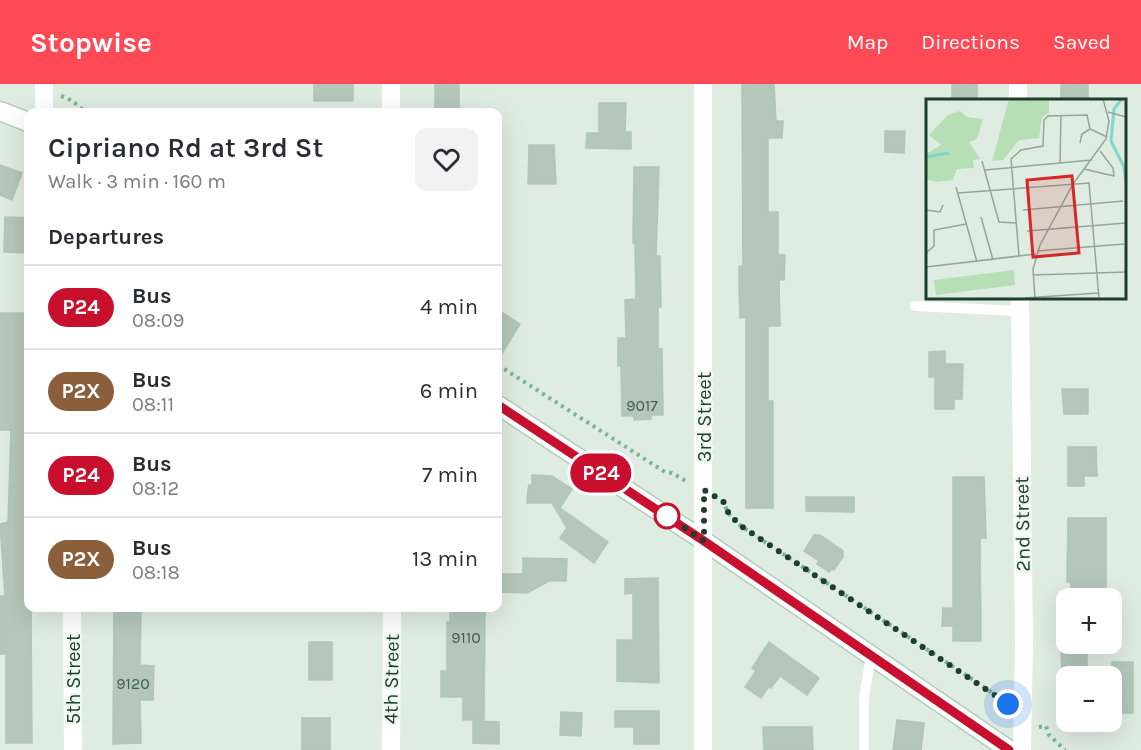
<!DOCTYPE html>
<meta charset="utf-8">
<style>
body{margin:0;font-family:Karla,sans-serif;background:#f2f2f3;color:#2b2b33;height:100vh;display:flex;flex-direction:column;font-size:22px;white-space:nowrap}
*{box-sizing:border-box;margin:0}
p{font-size:20px;color:#7c7c81}
.icon{flex:none;width:33px;height:33px;fill:none;stroke:currentColor;stroke-width:2;stroke-linecap:round;stroke-linejoin:round}
.map{position:relative;flex:1;overflow:hidden}
.side{position:absolute;left:24px;top:24px;width:478px;height:504px;display:flex;flex-direction:column;background:#fff;border-radius:12px;box-shadow:0 6px 24px #0002}
.side>*{flex:none}
.badge{padding:0 12px;border-radius:20px;font-size:21px;line-height:39px}
.controls{position:absolute;left:1056px;top:504px;display:grid;gap:12px}
.controls a{display:grid;place-items:center;width:66px;height:66px;border-radius:12px;background:#fff;box-shadow:0 6px 24px #0002;font-size:30px}
.you{position:absolute;width:30px;height:30px;margin:-15px;border:4px solid #fff;border-radius:50%;background:#1a73e8;box-shadow:0 0 0 9px #1a73e833}
.map>.badge{position:absolute;translate:-50% -50%;box-shadow:0 0 0 3px #fff}
h2{padding:0 24px;font-size:22px;line-height:54px}
.round{display:grid;place-items:center;flex:none;width:63px;height:63px;border-radius:12px;background:#f2f2f3}
.summary{display:flex;align-items:center;justify-content:space-between;height:102px;padding:0 24px}
h1{font-size:28px;font-weight:600;line-height:45px}
ul{padding:0;list-style:none}
li{display:flex;align-items:center;gap:18px;height:84px;padding:0 24px;border-top:2px solid #e1e1e2}
li div{flex:1}
li b{display:block;font-size:22px}
li em{font-style:normal}
li .badge{min-width:66px;font-weight:700;text-align:center}
header{display:flex;align-items:center;gap:36px;box-sizing:border-box;height:84px;padding:0 30px;background:#ff4954;color:#fff}
header strong{font-size:28px}
nav{display:flex;gap:33px;margin-inline-start:auto;font-size:21px}
.map>svg:first-child{display:block}
</style>
<header>
<strong>Stopwise</strong>
<nav><a>Map</a><a>Directions</a><a>Saved</a></nav>
</header>
<div class="map">
<svg width="1141" height="666" viewBox="0 0 1141 666">
<rect width="100%" height="100%" fill="#dfece2"/>
<path fill="#b4c7ba" stroke="#b0c6b6" stroke-width="1.5" d="M314,0H353V17H314Z
M435,0H459V28L435,27Z
M742,0H774L776,37H783L782,54H768V128H778V171H785L784,196H779L780,242H768V317H773V424H746V233L740,234L739,201V182H743Z
M952,0H977V16H952Z
M1061,0H1088V16H1061Z
M599,19H626L625,48H631V65L586,64L587,49H599Z
M885,47H905L904,69L885,68Z
M529,61H554L556,100H528Z
M0,81L22,89L12,116L0,111Z
M634,83H659L656,172H660L661,223H658V265H662L663,331H651V335L634,336V332H622L621,282H618V254H626L625,216L636,215L635,159H633Z
M5,133L28,134V169L4,168Z
M498,226L520,240L498,276Z
M0,229H24L26,366H28V524H31L32,659H6V570H0V512H5L0,440L8,438L11,346H0Z
M945,267V280H963L962,315H954V325H935V293H929V268Z
M1062,305H1088V330H1064Z
M1068,363H1096L1097,392H1084V402H1068Z
M532,391L552,392L572,405L560,424L608,458L594,479L560,454L567,444L552,419H527L528,405L529,401H532Z
M953,393H984L986,454H980L981,557H953V542H942L943,524H953Z
M806,413H854V428L806,427Z
M1068,434H1106V512H1071V498H1067Z
M814,451H820L843,467V473L834,486L832,485L829,488L817,480L819,477L804,467Z
M523,474L567,475L566,497H549L527,509L501,508V490H523Z
M658,494L659,599L617,597V556H633V509L625,510V495Z
M114,524H141L140,581L154,582L153,616H140L141,659L113,660Z
M450,524H485L484,636H463V613H441V587H447V538H450Z
M309,558H332V596H309Z
M769,558L819,594L807,611L780,592L771,604L769,602L761,614L745,603L756,587L752,584Z
M1061,560H1087V592H1062Z
M1112,578H1133V629H1112Z
M615,627H659V660H634V643H615Z
M561,628L582,629L581,652L560,651Z
M302,634H330V666H302Z
M897,636L924,639L921,666H893Z
M473,637L499,638V660L473,659Z
M763,643H812L813,666H764Z"/>
<g fill="none" stroke-linecap="round" stroke-linejoin="round">
<defs>
<path id="secondary" d="M0,27L28,38
M498,321L704,457L1009,666"/>
</defs>
<use href="#secondary" stroke="#b1cdba" stroke-width="21"/>
<path stroke="#7cb391" stroke-width="4" stroke-dasharray="3 4.5" stroke-linecap="butt" d="M61,12C76,17 75,21 87,28
M498,281L665,388L672,389L686,397
M722,416L729,430L741,442L1005,617
M1039,643L1046,642L1049,651L1065,666"/>
<path stroke="#fff" stroke-width="10" d="M915,222L1020,227
M864,666V614L871,571"/>
<path stroke="#fff" stroke-width="18" d="M44,0V28
M1018,0V16
M391,28V0
M1020,213L1024,560L1022,666
M72,524L73,666
M391,666L392,524
M703,666V0"/>
<use href="#secondary" stroke="#fff" stroke-width="18"/>
</g>
<g fill="none" stroke-linecap="round" stroke-linejoin="round">
<defs>
<path id="line" d="M498,321L704,457L1009,666"/>
</defs>
<use href="#line" stroke="#fff" stroke-width="14"/>
<use href="#line" stroke="#c8102e" stroke-width="9"/>
<path stroke="#1e3d2b" stroke-width="6" stroke-dasharray="0 10.8" d="M667,432L704,457V406L723,417L729,430L741,442L1008,620"/>
</g>
<circle fill="#fff" stroke="#c8102e" stroke-width="3" cx="667" cy="432" r="12"/>
<g text-anchor="middle" stroke-width="5" stroke-linejoin="round" paint-order="stroke">
<g font-size="16" fill="#44604f">
<text x="642" y="327">9017</text>
<text x="466" y="559">9110</text>
<text x="133" y="605">9120</text>
</g>
<g font-size="20" fill="#1e3d2b" stroke="#eff8f1">
<text transform="translate(704 333) rotate(-90)" y="7">3rd Street</text>
<text transform="translate(1022 440) rotate(-91)" y="7">2nd Street</text>
<text transform="translate(73 595) rotate(-90)" y="7">5th Street</text>
<text transform="translate(391 595) rotate(-89)" y="7">4th Street</text>
</g>
</g>
<g transform="translate(926 15)">
<rect width="200" height="200" fill="#dfece2"/>
<path d="M83,0H123V14L116,18L113,39L93,41L77,61L66,62ZM34,12L41,18L57,20L51,40L43,43L54,60L47,61L48,69L31,70L27,81L9,83L0,80V55L15,46L3,36L22,16ZM88,171L89,186L10,196L8,181Z" fill="#b6dfb5"/>
<path fill="none" stroke="#80d7ca" stroke-width="3" d="M196,0L188,10L185,42L198,68L200,84M0,58L23,54"/>
<path fill="none" stroke="#92a699" stroke-width="1.5" d="M182,13L200,18M154,44L156,35L164,30M56,62L73,123L90,124M134,64L135,17M158,70L188,77L187,69L174,52M59,71L166,61M30,88L51,163M32,94L163,84L173,199M0,111L14,113L17,106M97,111L197,102M55,118L67,161M101,132L200,124M111,152L198,145M0,154L8,147V131L40,125M93,157L85,60L95,51L117,47L118,21L122,17L161,16L164,30L181,38M0,168L110,155M107,176L200,173M99,199L172,194M109,199L107,170L114,146L147,85L180,40L183,22L177,0"/>
<path fill="#d62828" fill-opacity="0.15" stroke="#d62828" stroke-width="3" d="M146,77L153,154L107,158L101,81Z"/>
<rect width="200" height="200" fill="none" stroke="#1e3d2b" stroke-width="3"/>
</g>
</svg>
<div class="controls">
<a>+</a>
<a>−</a>
</div>
<div class="you" style="left:1008px;top:620px"></div>
<b class="badge" style="left:601px;top:389px;background:#c8102e;color:#fff">P24</b>
<section class="side">
<div class="summary"><div><h1>Cipriano Rd at 3rd St</h1><p>Walk · 3 min · 160 m</p></div><a class="round"><svg class="icon" aria-label="heart" viewBox="0 0 24 24"><path d="M12 20l-8-8c-3-5 5-10 8-4 3-6 11-1 8 4z"/></svg></a></div>
<h2>Departures</h2>
<ul>
<li><span class="badge" style="background:#c8102e;color:#fff">P24</span><div><b>Bus</b><p>08:09</p></div><em>4 min</em></li>
<li><span class="badge" style="background:#8b5e3c;color:#fff">P2X</span><div><b>Bus</b><p>08:11</p></div><em>6 min</em></li>
<li><span class="badge" style="background:#c8102e;color:#fff">P24</span><div><b>Bus</b><p>08:12</p></div><em>7 min</em></li>
<li><span class="badge" style="background:#8b5e3c;color:#fff">P2X</span><div><b>Bus</b><p>08:18</p></div><em>13 min</em></li>
</ul>
</section>
</div>
